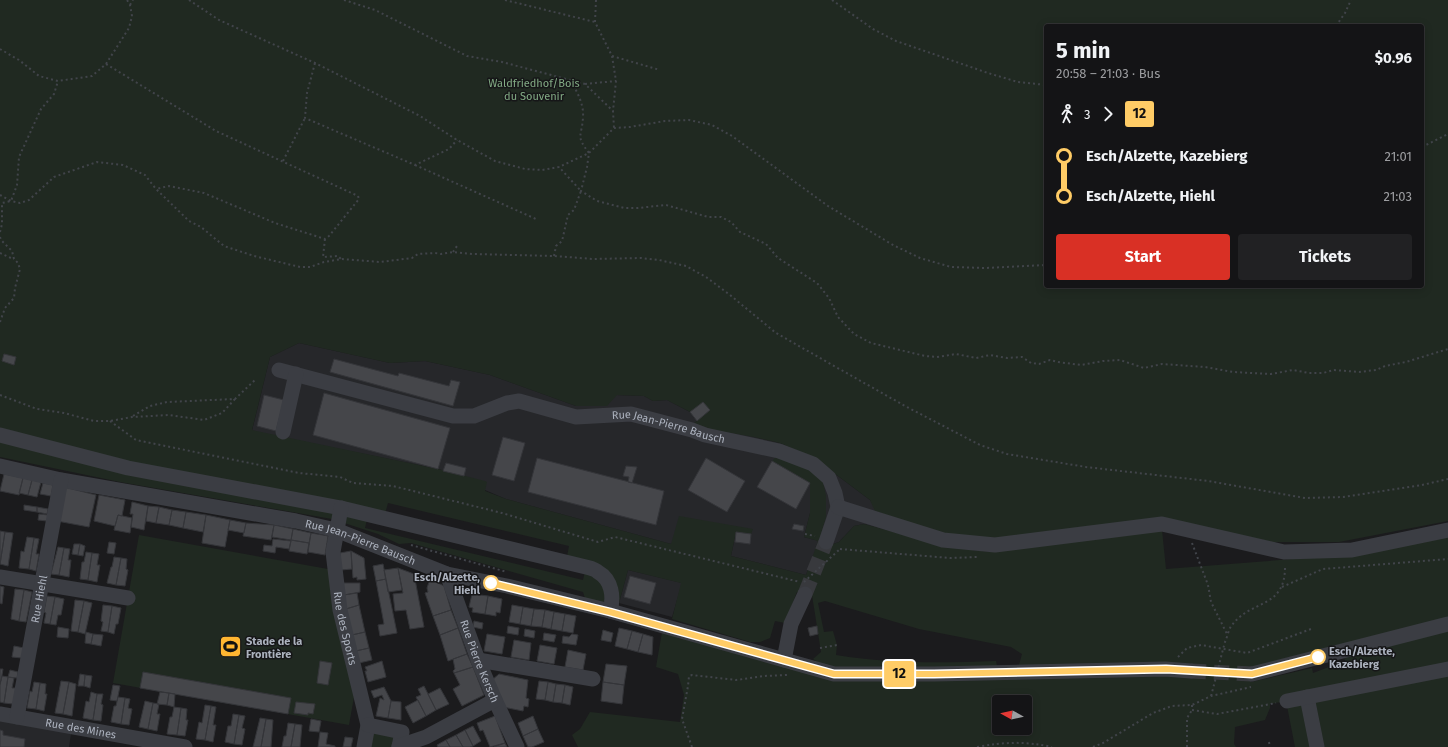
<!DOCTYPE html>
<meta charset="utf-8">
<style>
body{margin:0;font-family:"Fira Sans",sans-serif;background:#212123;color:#f1f3f6;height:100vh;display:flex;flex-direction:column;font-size:15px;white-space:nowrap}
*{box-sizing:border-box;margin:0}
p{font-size:13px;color:#9d9ea1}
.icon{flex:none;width:22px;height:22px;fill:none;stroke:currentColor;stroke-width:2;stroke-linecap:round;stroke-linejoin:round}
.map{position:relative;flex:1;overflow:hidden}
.side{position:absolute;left:1044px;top:24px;width:380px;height:264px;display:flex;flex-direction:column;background:#141416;border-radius:4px;box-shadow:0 2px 10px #0003,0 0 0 1px #333335}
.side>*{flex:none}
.badge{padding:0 8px;border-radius:3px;font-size:14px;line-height:26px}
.needle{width:26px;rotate:278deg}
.buttons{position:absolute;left:992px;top:695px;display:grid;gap:8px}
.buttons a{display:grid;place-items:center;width:40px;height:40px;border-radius:4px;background:#141416;box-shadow:0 2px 10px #0003,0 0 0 1px #333335;font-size:20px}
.map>.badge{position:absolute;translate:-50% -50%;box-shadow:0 0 0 2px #fff}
.legs{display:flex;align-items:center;gap:6px;height:44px;padding:0 12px;font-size:13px}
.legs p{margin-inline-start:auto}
.overview{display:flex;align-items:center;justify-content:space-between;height:68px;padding:0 12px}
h1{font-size:22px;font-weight:700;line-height:30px}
.button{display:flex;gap:8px;margin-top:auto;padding:8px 12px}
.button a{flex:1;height:46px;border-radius:4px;background:#d93025;color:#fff;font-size:16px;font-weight:700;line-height:46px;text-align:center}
.button a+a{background:#212123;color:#f1f3f6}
ul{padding:0 12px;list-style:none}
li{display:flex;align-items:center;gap:14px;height:40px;font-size:15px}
li i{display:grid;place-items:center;width:6px;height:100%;margin:0 5px;background:currentColor}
li i::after{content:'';width:10px;height:10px;margin:-5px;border:3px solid;border-radius:50%;background:#141416}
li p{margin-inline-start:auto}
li:first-child i{background:linear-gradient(#0000 50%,currentColor 0)}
li:last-child i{background:linear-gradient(currentColor 50%,#0000 0)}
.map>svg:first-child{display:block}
</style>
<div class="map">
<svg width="1448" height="747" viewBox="0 0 1448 747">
<rect width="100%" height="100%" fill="#1b1b1d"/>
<path fill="#26272a" d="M299,343L390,363L425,361L490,375L576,406L616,395L644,396L653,401L667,400L690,412L697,421L695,423L780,443L814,458L870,500L889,531L864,524L854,526L839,542L833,544L819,541L823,482L772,462L810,483V513L804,537L819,541L806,575L731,556L736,532L753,529L671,544L506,499L485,490L464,476L438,469L252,431L270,357Z
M628,570L682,583L672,617L619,603Z
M0,714L72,727L69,747H0Z"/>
<path fill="#202921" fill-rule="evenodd" d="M0,0H1448V521L1339,542H1272L1161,518L995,540L936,532L875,511L870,500L814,458L780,443L754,437L714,430L694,423L697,421L690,412L667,400L653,401L644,396L617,395L607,406H576L490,375L425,361L390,363L299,343L270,357L252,430L438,469L485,481L487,482L485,491L506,499L671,544L679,516L753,529L751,534L736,532L731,556L806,575L818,541L804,537L810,513V483L772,461L777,456L811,470L823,482L826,496V517L819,541L833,544L839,542L854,526L864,524C907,535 948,549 992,552L1162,530L1166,569L1344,555L1448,536V747H1295L1286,701L1270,704V708L1265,720L1235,727L1234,744L1236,747H578L572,735L580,729L590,712L680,722L684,695L678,674L656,667L662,632L834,674L813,659L821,652L812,595L797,592L785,623L775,621L770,638L760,642H750L672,619L681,583L628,570L619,603H604L585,598L583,592L411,543L399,544L378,534L332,519L120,482L0,457ZM1046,26H1422V286H1046ZM388,503L569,546L566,562L586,567L583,580L365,528L368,515L384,518ZM825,601L919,629L1011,647L1022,654L1019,665L997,666L996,661C941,663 891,664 836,655L837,645L833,631L824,632L818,603ZM1341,644L1345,661L1313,673L1312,668L1251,682L1252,667ZM999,702H1025V728H999Z
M139,535L328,569L354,697L349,725L113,683Z
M371,730L396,735L394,747H368Z"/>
<path fill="#45464a" stroke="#343539" d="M4,354L16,357L14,365L2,361Z
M334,359L398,376L399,373L449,386L451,380L460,382L453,406L330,372Z
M324,393L450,428L438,469L313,435Z
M264,395L284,400L276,431L257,426Z
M703,402L710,410L697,421L690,412Z
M503,437L525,443L514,481L492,475Z
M537,458L664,491L656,525L528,492Z
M706,458L745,481L727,512L688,490Z
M772,461L810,483L796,509L757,487Z
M446,463L466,468L464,476L443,471Z
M626,466L637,467L632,483L628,482L629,477L623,476Z
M4,474L23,478L19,495L0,491Z
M23,478L32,480L28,495L19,493Z
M32,480L41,482L37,497L28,495Z
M43,483L53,485L51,496L40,494Z
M64,487L96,495L89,527L57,521Z
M99,495L125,500L122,516L118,515L115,526L94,521Z
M132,502L148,506L144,530L131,527L133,514H130Z
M24,505L37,507V512L24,510Z
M148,506L159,507L156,523L146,521Z
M37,507L48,509L47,514L37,512Z
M159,507L172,510L169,525L156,523Z
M172,510L186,512L183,528L169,525Z
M186,512L206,515L203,532L183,528Z
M39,514L48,515L47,521L38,520Z
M118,515L132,518L130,533L114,530Z
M206,515L230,520L225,547L202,543Z
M230,520L246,523L244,533L228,530Z
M246,523L274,525L271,540L243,536Z
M794,524L804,526L803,531L792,529Z
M274,525L293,529L291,540L272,537Z
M293,529L311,533L309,543L291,540Z
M0,531L5,532L0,564Z
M5,532L13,533L8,566L0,564Z
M736,532L751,534L750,544L735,542Z
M311,533L328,536L325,555L308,552Z
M27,537L34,538L29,569L19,568L21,551L24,552Z
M34,538L39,539L36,554H39L36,571L29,569Z
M273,539L291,541L289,549L276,547L275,553L263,551L264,545L272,546Z
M291,540L309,543L307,554L289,551Z
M109,542L116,543L114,554L107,553Z
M74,544H80L78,555L72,554Z
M80,544L85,546L83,556L78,555Z
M58,547L64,548L59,575L51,574Z
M64,548L70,549L68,560H71L69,577L59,575Z
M351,551L352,569L341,570L340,553Z
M351,551L364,558L366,579L357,580V577L353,578Z
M86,552L92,553L88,580L80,579L82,562H84Z
M92,553L99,554L97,565H100L97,582L88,580Z
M114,557L121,558L116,585L107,583L111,567H112Z
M121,558L127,559L126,569L128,570L125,586L116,585Z
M383,564L386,579L376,581L373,566Z
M398,568L414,574L424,627L410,629L406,610L395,611L393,594L403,593Z
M398,568L402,590L388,592L384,570Z
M630,576L656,583L650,604L624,597Z
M386,579L397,633L380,636L378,625L384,624L376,581Z
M430,579L444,586L451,610L433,616L425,593L428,592L427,588Z
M343,583H360V592L344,595Z
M0,586L4,587L2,604L0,603Z
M15,589L24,590L19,621L11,619Z
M24,590L32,592L26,622L19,621Z
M357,593L359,605L346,609L344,595Z
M472,594L488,596L485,614L472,612L473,608L469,607Z
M47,596L55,597L50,624L44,623L46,613L44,612Z
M488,596L502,599L500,613L496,612V616L485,614Z
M55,597L64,599L61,615H58L56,625L50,624Z
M75,600L84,601L78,632L71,631Z
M84,601L92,603L85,634L78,632Z
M103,605L112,606L108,632L101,631L103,622L101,621Z
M359,605L365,632L352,635L346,609Z
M512,605L523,607L520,624L509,622Z
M112,606L121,608L118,624H116L114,634L108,632Z
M523,607L534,609L531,626L520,624Z
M534,609L545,610L542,627L531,626Z
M451,610L458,628L440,635L433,616Z
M545,610L554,612L551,629L542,627Z
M554,612L565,614L562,631L551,629Z
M565,614L576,616L573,633L562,631Z
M474,621L483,623L482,629L473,627Z
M508,626L519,628L518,635L507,633Z
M817,626L818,634L810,636L808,628Z
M58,627L69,629L68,638L57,637Z
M458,628L467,654L448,661L440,635Z
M619,628L632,631L627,649L615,646Z
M525,629L535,631L534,638L524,636Z
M603,630L613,633L611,642L601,640Z
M632,631L643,634L638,652L627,649Z
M86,632L93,634L91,644L85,643Z
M365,632L369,648L356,651L352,635Z
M544,633L556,635L554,642L543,640Z
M93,634L103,635L101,646L91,644Z
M487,634L505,637L502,654L484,651Z
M572,634L578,635L576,645L562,643L563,636L569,637Z
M643,634L653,637L652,655L638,652Z
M514,640L531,643L529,660L511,657Z
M540,645L557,648L554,664L537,661Z
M14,646L24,648L22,658L12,657Z
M369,648L372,660L359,663L356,651Z
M568,650L586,654L583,670L565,667Z
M467,654L473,667L454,673L453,671L455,669L453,659Z
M320,661L332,663L328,685L317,683Z
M382,661L386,677L368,682L365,671H367L365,667Z
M606,664L627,666L624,685L603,682Z
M473,667L484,695L462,706L453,689L460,685L454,673Z
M0,669H3L1,681H0Z
M10,670L18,672L17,678L8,677Z
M143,672L291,698L288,714L140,688Z
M80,674L85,675L84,686H78Z
M499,674L528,680L526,698L529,699L528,707L524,706L523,711L503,707L492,680Z
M85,675L92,676L90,688L84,686Z
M2,676L8,677L4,703L0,702V685Z
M8,677L14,678L12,688H16L13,704L4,703Z
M61,681L69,682L63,714L55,713Z
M539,681L548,682L545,700L536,699Z
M34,682L40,683L36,709L27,708L30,691L32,692Z
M69,682L76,684L72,716L63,714Z
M548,682L556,684L553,702L545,700Z
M603,682L624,685L622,704L601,701Z
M40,683L46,684L45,694H47L44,711L36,709Z
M556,684L565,685L562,703L553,702Z
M113,685L120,686L117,701L110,700Z
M565,685L573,687L570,705L562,703Z
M424,686L436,710L426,716L416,697L421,695L418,689Z
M384,687L391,701L388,718L376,716L380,698L384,700L382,695L374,698L371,691Z
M440,688L449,704L436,710L428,694Z
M91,692L97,694L93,720L83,718L86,701L89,702Z
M160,692L169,693L167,705L157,704Z
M169,693L175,694L174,707L167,705Z
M97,694H103L101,704L103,705L101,721L93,720Z
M118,697L125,698L121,724L111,722L114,706H116Z
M125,698L130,699L128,708L132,709L129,725L121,724Z
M418,700L426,716L413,723L405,707Z
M145,701L153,703L148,729L139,727Z
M391,701L401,702V720L388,718Z
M296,702L315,704L313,714L308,713V715L294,713Z
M153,703L159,704L157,714H160L157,731L148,729Z
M205,705L211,706L205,740L196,739L199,722L202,723Z
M211,706L216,707L213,725H216L213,742L205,740Z
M174,707L181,708L177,735L167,734L170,717H172Z
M181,708L187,709L186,720H188L185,736L177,735Z
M233,714L239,715L234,744L225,742L228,726H231Z
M239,715L245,716L242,728L245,729L242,745L234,744Z
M495,716L505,743L490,747L483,730L480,731L477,723Z
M533,716L538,729L523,736L518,723Z
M260,718L266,719L261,747H253Z
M266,719L273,720L271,747H261Z
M311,719L321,721L319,732L309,731Z
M288,723L295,724L291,747H282L284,736H286Z
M295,724L302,725L300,747H291Z
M473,726L481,741L473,746L465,730Z
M538,729L544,742L532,747H528L523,736Z
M0,730L3,731V735L25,739L24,747H0Z
M465,730L473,746L470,747H463L456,735Z
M320,732L328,733L326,744L335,746V747H318Z
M456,735L463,747H450L446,740Z
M345,737L353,738L351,747H343Z
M446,740L450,747H438L437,745Z
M505,743L507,747H494Z"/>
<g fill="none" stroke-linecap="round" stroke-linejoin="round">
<path stroke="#38393d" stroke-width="15" stroke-dasharray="15 8" stroke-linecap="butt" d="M805,594L826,542
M1191,671L1252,674"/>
<path stroke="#41444a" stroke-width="2" stroke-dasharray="2 3" stroke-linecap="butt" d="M189,0L219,20L315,63L420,116L457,140L495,161L525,169L542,170L559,167L589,153L614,128L630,127L665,121L689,120L712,125L732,136L828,206L893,245L920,258L951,267L986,268L1046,265
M344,0L375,10L467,56L502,62L585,84L613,111
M505,0L595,22
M596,0L595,22L612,56L616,81L613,111L614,128
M832,0L873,29L896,41L988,73L1018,82L1046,85
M130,5L133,0
M1336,26L1345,13L1351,0
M0,49L19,60L39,76L58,81L92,76L106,64L129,28L132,16L130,5L127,0
M612,56L660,70
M315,63L307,93L305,118L415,165L449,149L457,140
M106,64L216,131L358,196L359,199L329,236L325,239L275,223L204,193L169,186L156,189
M571,81C577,92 584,104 583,117C582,137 575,135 589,153L587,167L581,191L597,201L624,208H638L666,205L708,217H721L731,222L740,232L766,244L778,258L817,283L829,298L838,317L854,334L871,343L925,356L937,357L956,354L976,358L990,355L1007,358L1022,357L1031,363L1039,364L1050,360L1058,362L1081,365L1103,361L1120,360L1144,368L1162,364L1205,367L1233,372L1271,374L1293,370L1309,373H1323L1334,370L1359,372L1376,370L1385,366L1406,362L1448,349
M585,84L616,81
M1422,147L1448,134
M283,161L305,118
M415,165L536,219
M0,195L11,201L20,203L29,200L54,177L97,162L123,165L145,175L156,189L189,221L201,227L224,246L254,256L300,267H310L324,262L342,259L380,262L412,258L418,254L435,253L441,254L453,252L472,254L554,256L593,259L641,258L659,260L686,266L706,277L730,295L776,333L843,371L905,406L980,445L1007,454L1086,467L1208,481L1305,498L1343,497L1422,485L1448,479
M0,232L2,224V203L11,201L17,185L19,157L41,109L54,94L58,81
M0,237L1,240L12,251L14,259L18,263L20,269L15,288L14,298L5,308L0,322
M325,239L323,257L338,256L341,259
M453,252L457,246
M0,253L13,259
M554,256L556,246L562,241L568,215L574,210L581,191L559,167
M0,395L37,409L64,413L94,421H110L132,417L169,415L204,420L222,413L235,399
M133,416L150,406L167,402L235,399L255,380
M110,421L136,440L299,473L340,477L353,483L393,486L502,513L598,542L615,537L800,582
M805,534L815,536
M1192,543L1208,585L1211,602L1227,634
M411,545L507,572
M840,549L950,558L977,557
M804,582L840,549
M1282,587L1323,569L1448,559
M820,648L837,645
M1178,657L1187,648L1201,645L1247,653L1311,629
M1211,696C1216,678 1220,660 1225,642C1227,638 1228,632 1230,628C1249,598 1286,611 1285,565
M1192,705V710L1217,714L1276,703
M1269,742L1270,747
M692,747L682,719L688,686L689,676L692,675L736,680L764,676L787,675
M977,747C1005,742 1024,741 1052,747
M1093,747L1103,743L1153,713L1172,706L1192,705L1211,696L1251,687
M1187,747V718L1192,710"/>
<g stroke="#3b3d43" stroke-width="15">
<path id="s1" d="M279,370L453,416H474L507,403L519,401L576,417L631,414L692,430L705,435L779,451L813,464L829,478L835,493L838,507L826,542"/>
<path d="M283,432L296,374"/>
<path d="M0,435L128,468L341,508L586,567C590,568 595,569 598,572C612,580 614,597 610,611"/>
<path id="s2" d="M0,466L61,480L296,521L336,530L447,574L507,586L610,611L834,674H934L1165,669L1191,671"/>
<path d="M838,507L943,540L995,545L1162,524L1284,552L1352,550L1448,530"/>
<path id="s3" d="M341,508L333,552L340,610L368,725L364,747"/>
<path id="s4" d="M447,574L478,660L495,700L517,747"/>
<path d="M0,577L128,598"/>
<path d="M478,660L593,679"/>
<path d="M784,660L791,624L805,594"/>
<path d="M1252,674L1448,624"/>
<path d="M1307,697L1317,747"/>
<path d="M1287,701L1448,669"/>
<path id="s5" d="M0,714L185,747"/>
<path id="s6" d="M17,717L61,480"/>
<path d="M368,725L402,732L399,747"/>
<path d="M399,746L426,737L495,700"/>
</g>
</g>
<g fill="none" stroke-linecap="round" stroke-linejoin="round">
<defs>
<path id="line-1" d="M491,583L610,612L834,674H934L1166,669L1252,674L1318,657"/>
</defs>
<use href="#line-1" stroke="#fff" stroke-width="9"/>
<use href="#line-1" stroke="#fc6" stroke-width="6"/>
</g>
<defs>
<symbol id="stadium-square" viewBox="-11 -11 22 22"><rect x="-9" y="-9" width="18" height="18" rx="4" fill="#ffb631" stroke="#161618"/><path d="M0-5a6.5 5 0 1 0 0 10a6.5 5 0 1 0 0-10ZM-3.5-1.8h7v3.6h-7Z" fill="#111"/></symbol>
</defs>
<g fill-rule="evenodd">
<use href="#stadium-square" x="218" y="634" width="25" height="25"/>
</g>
<g fill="#fff" stroke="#fc6" stroke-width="2">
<circle cx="491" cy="583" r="7"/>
<circle cx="1318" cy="657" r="7"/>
</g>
<g text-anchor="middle" stroke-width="3" stroke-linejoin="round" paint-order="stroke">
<g font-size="11" fill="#82aa84" stroke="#161618">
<text x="534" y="87">Waldfriedhof/Bois<tspan x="534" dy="13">du Souvenir</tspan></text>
</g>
<g font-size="11" fill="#acb2be" stroke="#161618">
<text dy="4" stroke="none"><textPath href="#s1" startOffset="402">Rue Jean-Pierre Bausch</textPath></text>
<text dy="4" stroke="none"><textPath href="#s2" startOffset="369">Rue Jean-Pierre Bausch</textPath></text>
<text dy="4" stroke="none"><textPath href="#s6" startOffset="120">Rue Hiehl</textPath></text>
<text dy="4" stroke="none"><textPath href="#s3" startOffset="122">Rue des Sports</textPath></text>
<text dy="4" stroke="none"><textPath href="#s4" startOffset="93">Rue Pierre Kersch</textPath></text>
<text dy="4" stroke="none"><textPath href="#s5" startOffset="82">Rue des Mines</textPath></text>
</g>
<g font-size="11" font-weight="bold" fill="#acb2be" stroke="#161618" text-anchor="end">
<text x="480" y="581">Esch/Alzette,<tspan x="480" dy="13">Hiehl</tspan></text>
<text x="1329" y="655" text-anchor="start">Esch/Alzette,<tspan x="1329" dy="13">Kazebierg</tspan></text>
</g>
<g font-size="11" font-weight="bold" fill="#acb2be" stroke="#161618" text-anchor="start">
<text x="246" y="645">Stade de la<tspan x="246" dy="13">Frontière</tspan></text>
</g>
</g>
</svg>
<div class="buttons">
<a><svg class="needle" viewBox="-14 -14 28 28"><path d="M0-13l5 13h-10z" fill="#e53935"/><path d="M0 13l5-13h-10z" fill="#9d9ea1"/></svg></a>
</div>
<b class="badge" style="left:899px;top:674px;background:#fc6;color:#111">12</b>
<section class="side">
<div class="overview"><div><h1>5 min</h1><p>20:58 – 21:03 · Bus</p></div><b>$0.96</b></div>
<div class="legs"><svg class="icon" aria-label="walk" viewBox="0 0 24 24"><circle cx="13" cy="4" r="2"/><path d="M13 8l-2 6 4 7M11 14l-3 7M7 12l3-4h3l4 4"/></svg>3<svg class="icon" aria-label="forward" viewBox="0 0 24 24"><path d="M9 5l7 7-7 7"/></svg><b class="badge" style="background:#fc6;color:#111">12</b></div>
<ul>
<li><i style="color:#fc6"></i><b>Esch/Alzette, Kazebierg</b><p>21:01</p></li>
<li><i style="color:#fc6"></i><b>Esch/Alzette, Hiehl</b><p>21:03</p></li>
</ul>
<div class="button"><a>Start</a><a>Tickets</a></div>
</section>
</div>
